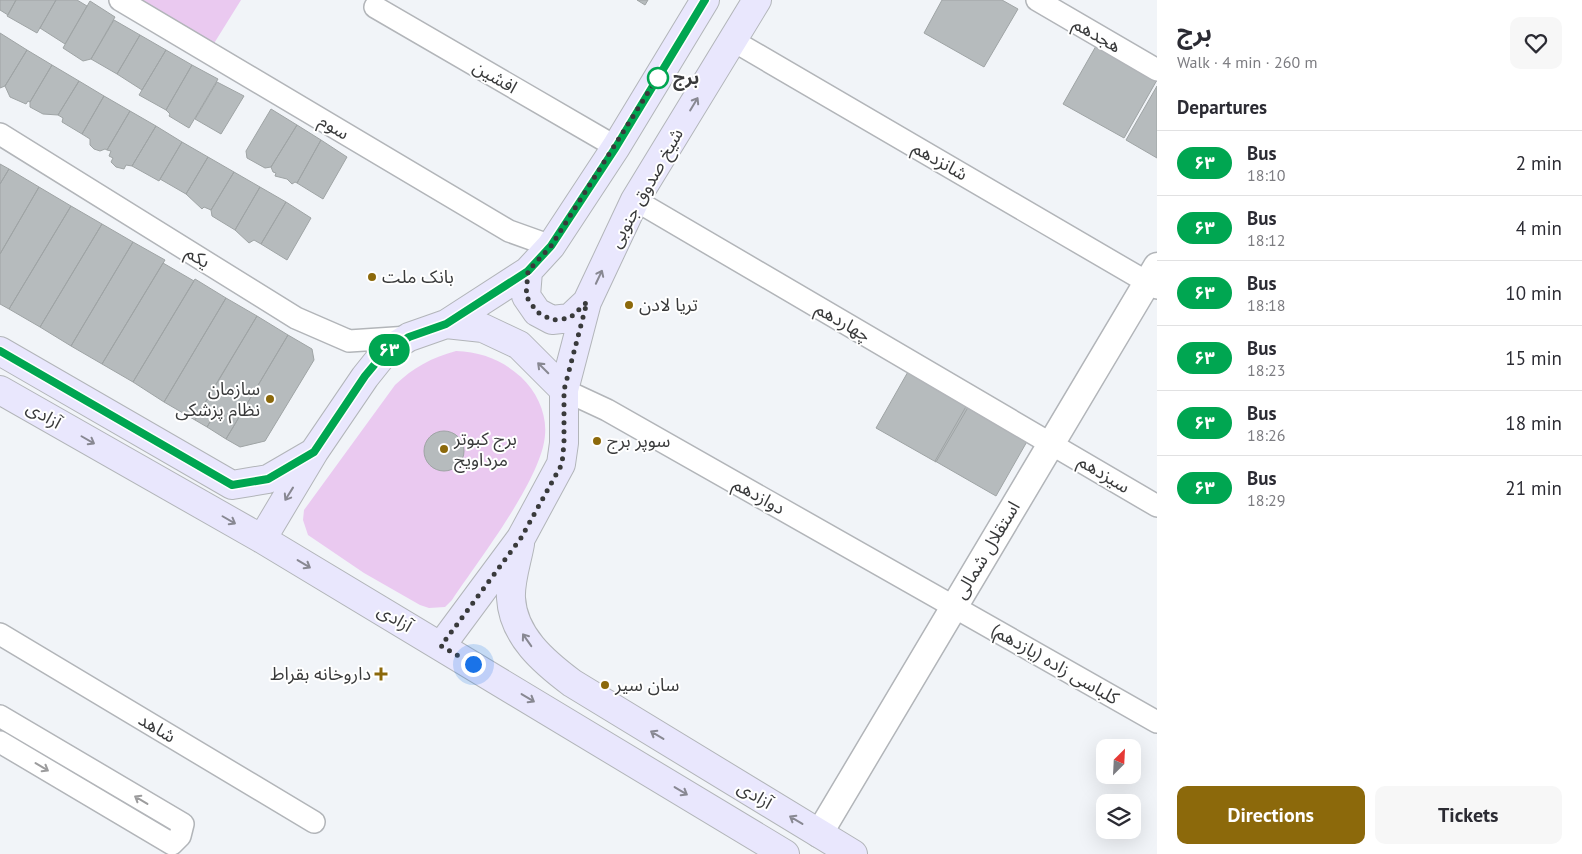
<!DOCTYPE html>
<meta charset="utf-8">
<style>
body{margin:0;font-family:"PT Sans","Noto Sans Arabic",sans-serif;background:#f7f7f7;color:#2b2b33;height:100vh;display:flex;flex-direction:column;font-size:19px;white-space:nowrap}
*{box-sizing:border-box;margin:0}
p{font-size:16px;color:#7c7c81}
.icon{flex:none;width:28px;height:28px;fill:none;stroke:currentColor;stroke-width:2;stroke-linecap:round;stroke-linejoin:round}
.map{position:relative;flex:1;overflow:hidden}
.side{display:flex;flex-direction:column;background:#fff;width:425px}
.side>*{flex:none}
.badge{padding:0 10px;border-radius:16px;font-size:18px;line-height:32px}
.needle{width:32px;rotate:24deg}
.buttons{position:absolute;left:1096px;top:739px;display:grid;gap:10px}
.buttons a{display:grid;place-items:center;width:45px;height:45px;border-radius:10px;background:#fff;box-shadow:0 5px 20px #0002;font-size:25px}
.you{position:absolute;width:25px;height:25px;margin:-12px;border:4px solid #fff;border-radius:50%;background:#1a73e8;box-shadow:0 0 0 8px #1a73e833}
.map>.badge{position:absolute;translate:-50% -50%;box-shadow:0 0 0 2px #fff}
h2{padding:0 20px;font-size:19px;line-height:45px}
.round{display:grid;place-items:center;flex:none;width:52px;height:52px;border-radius:10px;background:#f7f7f7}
.head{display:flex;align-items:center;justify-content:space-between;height:85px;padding:0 20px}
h1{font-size:24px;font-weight:700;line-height:38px}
.action{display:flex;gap:10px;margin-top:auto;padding:10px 20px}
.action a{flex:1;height:58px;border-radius:10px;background:#8c690b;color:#fff;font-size:20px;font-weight:700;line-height:58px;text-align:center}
.action a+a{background:#f7f7f7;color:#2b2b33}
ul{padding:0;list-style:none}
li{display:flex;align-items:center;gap:15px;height:65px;padding:0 20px;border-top:1px solid #e1e1e2}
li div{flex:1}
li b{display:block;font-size:19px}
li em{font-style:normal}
li .badge{min-width:55px;font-weight:700;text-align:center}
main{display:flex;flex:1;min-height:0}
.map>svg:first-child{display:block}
</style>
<main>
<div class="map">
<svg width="1157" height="854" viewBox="0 0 1157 854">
<rect width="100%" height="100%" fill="#f1f4f8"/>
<path fill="#eac9f0" d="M135,0H241L213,45Z
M456,351C482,352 502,360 521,377C537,392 547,414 545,435C542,479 478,561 452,600L445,607L429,608L420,605L364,573L308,535L303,520L304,510L395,385C414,367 431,358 456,351Z"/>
<path fill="#b6bbbd" stroke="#9fa4a5" d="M0,0H16L8,15L0,10Z
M16,0H56L37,33L7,16Z
M56,0H77L87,6L65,44L40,28Z
M637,0H648L645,5Z
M942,0H1002L1018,9L984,67L924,33Z
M90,1L115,17L91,59L83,61L63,48Z
M114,20L140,35L117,74L91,59Z
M0,33L27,50L5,86L0,88Z
M140,35L166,50L142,90L117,74Z
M1096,46L1157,80L1124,138L1063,104Z
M27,50L52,65L30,102L28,101L26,104L10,97L5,86Z
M166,50L192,65L166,110L139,95Z
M52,65L79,81L58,115L43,114L30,107V102Z
M192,65L218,79L189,128L169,116L170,114L166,110Z
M79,81L104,96L82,134L62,122L63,118L58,115Z
M217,82L244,96L221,134L195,119Z
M1157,86V158L1126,140Z
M104,96L130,111L107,150L105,149L100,151L94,149L90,145V139L82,134Z
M271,109L297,125L271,167L265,168L247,158L246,151Z
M130,111L156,126L132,166L126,165L124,169L116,167L111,162L113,158L109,156L111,151L107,150Z
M297,125L321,140L297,183L295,182L292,184L287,179L275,176L276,173L273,172L271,167Z
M156,126L182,142L159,181L132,166Z
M321,140L347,157L323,199L297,183Z
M182,142L208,157L186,194L160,179Z
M208,157L234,172L211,210L204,207L202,209L186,194Z
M0,164L9,169L0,184Z
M9,169L39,187L0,254V184Z
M234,172L260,187L235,230L212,216L211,210Z
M39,187L71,206L9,309L0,304V254Z
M260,187L286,202L261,244L254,240L249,243L235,230Z
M286,202L311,218L287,260L261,244Z
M71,206L102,224L40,327L9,309Z
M102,224L133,242L71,346L40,327Z
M133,242L165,260L102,364L71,346Z
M163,263L194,281L133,382L102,364Z
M195,279L226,298L164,402L133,382Z
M226,298L257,316L195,420L164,402Z
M257,316L288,335L226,439L207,427L216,412L204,404Z
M288,335L312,349L314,360L265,441L240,447L226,439Z
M909,370L970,404L936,462L876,428Z
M968,403L1029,438L996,496L935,461Z
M204,404L216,412L207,427L195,420Z
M424 451a20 20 0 1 1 40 0a20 20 0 1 1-40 0Z"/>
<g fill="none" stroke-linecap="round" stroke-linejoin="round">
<defs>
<path id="minor" d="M120,0L509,231L551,246
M1037,0L1157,70
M375,7L616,147
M732,40L1157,288
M0,134L296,318L349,341L409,337
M635,200L1157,506
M564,390L607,410L1157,722
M0,634L314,822
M0,716L183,824L180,836L172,844L0,742"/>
<path id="tertiary" d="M819,834L1157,266"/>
<path id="secondary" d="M528,271L526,296L537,312L552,320L570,318L587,302
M446,324L528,271L551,246L616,147L705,0
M0,351L232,485L268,479L311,454
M0,390L262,539L785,854
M564,390L587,302L635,200L757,0
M262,539L314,452L365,377L385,352L409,337L446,324L483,328L519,345L564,390V443L561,464L521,538L441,646
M520,544C517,561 510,581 511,598C513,636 544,662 572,683L853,854"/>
</defs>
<use href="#minor" stroke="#b2b5b9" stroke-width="24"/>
<use href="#tertiary" stroke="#b2b5b9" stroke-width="29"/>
<use href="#secondary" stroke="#b2b5b9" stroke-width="30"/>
<use href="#minor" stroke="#fff" stroke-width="21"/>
<use href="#tertiary" stroke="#fff" stroke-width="26"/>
<use href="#secondary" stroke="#e9e7fd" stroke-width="28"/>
</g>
<defs><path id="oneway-shaft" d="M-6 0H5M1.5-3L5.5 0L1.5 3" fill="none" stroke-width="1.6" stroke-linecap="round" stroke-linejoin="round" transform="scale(1.25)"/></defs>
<g stroke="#888892">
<use href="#oneway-shaft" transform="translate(694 104) rotate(-59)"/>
<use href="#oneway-shaft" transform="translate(599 277) rotate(-65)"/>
<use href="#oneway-shaft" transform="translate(543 368) rotate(-135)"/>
<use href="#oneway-shaft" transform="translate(88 440) rotate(30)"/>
<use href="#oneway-shaft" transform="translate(289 494) rotate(122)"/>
<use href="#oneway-shaft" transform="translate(229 520) rotate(30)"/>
<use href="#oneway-shaft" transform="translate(304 564) rotate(31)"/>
<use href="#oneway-shaft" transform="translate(527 640) rotate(-125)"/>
<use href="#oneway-shaft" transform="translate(528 698) rotate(31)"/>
<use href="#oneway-shaft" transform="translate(657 735) rotate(-149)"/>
<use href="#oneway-shaft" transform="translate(681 791) rotate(31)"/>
<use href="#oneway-shaft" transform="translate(796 820) rotate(-149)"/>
</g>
<g stroke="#9c9c9d">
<use href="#oneway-shaft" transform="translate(42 767) rotate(31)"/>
<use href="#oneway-shaft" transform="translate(141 800) rotate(-149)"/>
</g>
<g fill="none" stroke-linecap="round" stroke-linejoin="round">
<defs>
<path id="line" d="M0,351L232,485L268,479L314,452L365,376L385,352L409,337L446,324L528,271L551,246L616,147L705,0"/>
</defs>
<use href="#line" stroke="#fff" stroke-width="11"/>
<use href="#line" stroke="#00a651" stroke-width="8"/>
<path stroke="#393a3b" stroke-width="5" stroke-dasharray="0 9" d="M473,664L441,646L521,538L562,464L564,443V390L587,302L570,318L552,320L537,312L526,296L528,271L551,246L661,72L658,78"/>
</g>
<circle fill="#fff" stroke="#00a651" stroke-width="2.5" cx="658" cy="78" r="10"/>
<g fill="#8c690b" stroke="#fff" stroke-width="2">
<circle cx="372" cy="277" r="5"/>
<circle cx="629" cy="305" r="5"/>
<circle cx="270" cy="399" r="5"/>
<circle cx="597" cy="441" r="5"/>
<circle cx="444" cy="449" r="5"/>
<path d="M378.5 666.5h5v5h5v5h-5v5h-5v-5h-5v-5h5z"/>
<circle cx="605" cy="685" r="5"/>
</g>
<g text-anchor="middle" stroke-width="4" stroke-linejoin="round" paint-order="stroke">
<g font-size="18" fill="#393a3b" stroke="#fff">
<text transform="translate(1097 35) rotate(30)" y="6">هجدهم</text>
<text transform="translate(495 77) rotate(30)" y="6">افشین</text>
<text transform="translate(334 127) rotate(31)" y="6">سوم</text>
<text transform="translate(940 161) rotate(30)" y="6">شانزدهم</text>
<text transform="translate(646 188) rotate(-61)" y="6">شیخ صدوق جنوبی</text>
<text transform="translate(198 257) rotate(32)" y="6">یکم</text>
<text transform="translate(843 322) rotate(30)" y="6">چهاردهم</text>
<text transform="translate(44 415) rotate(30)" y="6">آزادی</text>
<text transform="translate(1104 474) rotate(31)" y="6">سیزدهم</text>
<text transform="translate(759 496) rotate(29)" y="6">دوازدهم</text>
<text transform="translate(987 550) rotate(-59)" y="6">استقلال شمالی</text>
<text transform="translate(395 618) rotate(31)" y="6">آزادی</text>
<text transform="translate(1055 664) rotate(30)" y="6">کلباسی زاده (یازدهم)</text>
<text transform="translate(157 728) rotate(31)" y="6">شاهد</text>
<text transform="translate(755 795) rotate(31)" y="6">آزادی</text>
</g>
<g font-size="18" font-weight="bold" fill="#393a3b" stroke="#fff" text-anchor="start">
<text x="673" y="84">برج</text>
</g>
<g font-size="18" fill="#393a3b" stroke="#fff" text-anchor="start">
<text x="382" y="283">بانک ملت</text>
<text x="639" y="311">تریا لادن</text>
<text x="260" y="395" text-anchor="end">سازمان<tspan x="260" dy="21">نظام پزشکی</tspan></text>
<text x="454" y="445">برج کبوتر<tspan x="454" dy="21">مرداویج</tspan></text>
<text x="607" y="447">سوپر برج</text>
<text x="371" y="680" text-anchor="end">داروخانه بقراط</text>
<text x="615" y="691">سان سیر</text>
</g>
</g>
</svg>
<div class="buttons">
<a><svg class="needle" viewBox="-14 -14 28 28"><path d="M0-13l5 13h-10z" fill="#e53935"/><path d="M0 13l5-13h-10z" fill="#7c7c81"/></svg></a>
<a><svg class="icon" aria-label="layers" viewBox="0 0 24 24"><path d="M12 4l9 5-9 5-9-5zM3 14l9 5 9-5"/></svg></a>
</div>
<div class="you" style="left:473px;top:664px"></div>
<b class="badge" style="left:389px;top:350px;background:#00a651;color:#fff">۶۳</b>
</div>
<section class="side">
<div class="head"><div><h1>برج</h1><p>Walk · 4 min · 260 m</p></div><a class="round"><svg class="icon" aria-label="heart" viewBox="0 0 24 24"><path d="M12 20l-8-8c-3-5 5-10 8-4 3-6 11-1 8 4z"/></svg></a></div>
<h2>Departures</h2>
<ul>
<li><span class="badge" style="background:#00a651;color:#fff">۶۳</span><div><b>Bus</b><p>18:10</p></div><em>2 min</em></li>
<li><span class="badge" style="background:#00a651;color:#fff">۶۳</span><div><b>Bus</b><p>18:12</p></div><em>4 min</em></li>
<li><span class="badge" style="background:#00a651;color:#fff">۶۳</span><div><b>Bus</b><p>18:18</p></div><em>10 min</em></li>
<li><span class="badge" style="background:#00a651;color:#fff">۶۳</span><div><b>Bus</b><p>18:23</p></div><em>15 min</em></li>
<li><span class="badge" style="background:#00a651;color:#fff">۶۳</span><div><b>Bus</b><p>18:26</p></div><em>18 min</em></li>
<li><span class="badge" style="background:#00a651;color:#fff">۶۳</span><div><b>Bus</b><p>18:29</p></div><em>21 min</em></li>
</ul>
<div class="action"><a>Directions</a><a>Tickets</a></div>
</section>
</main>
